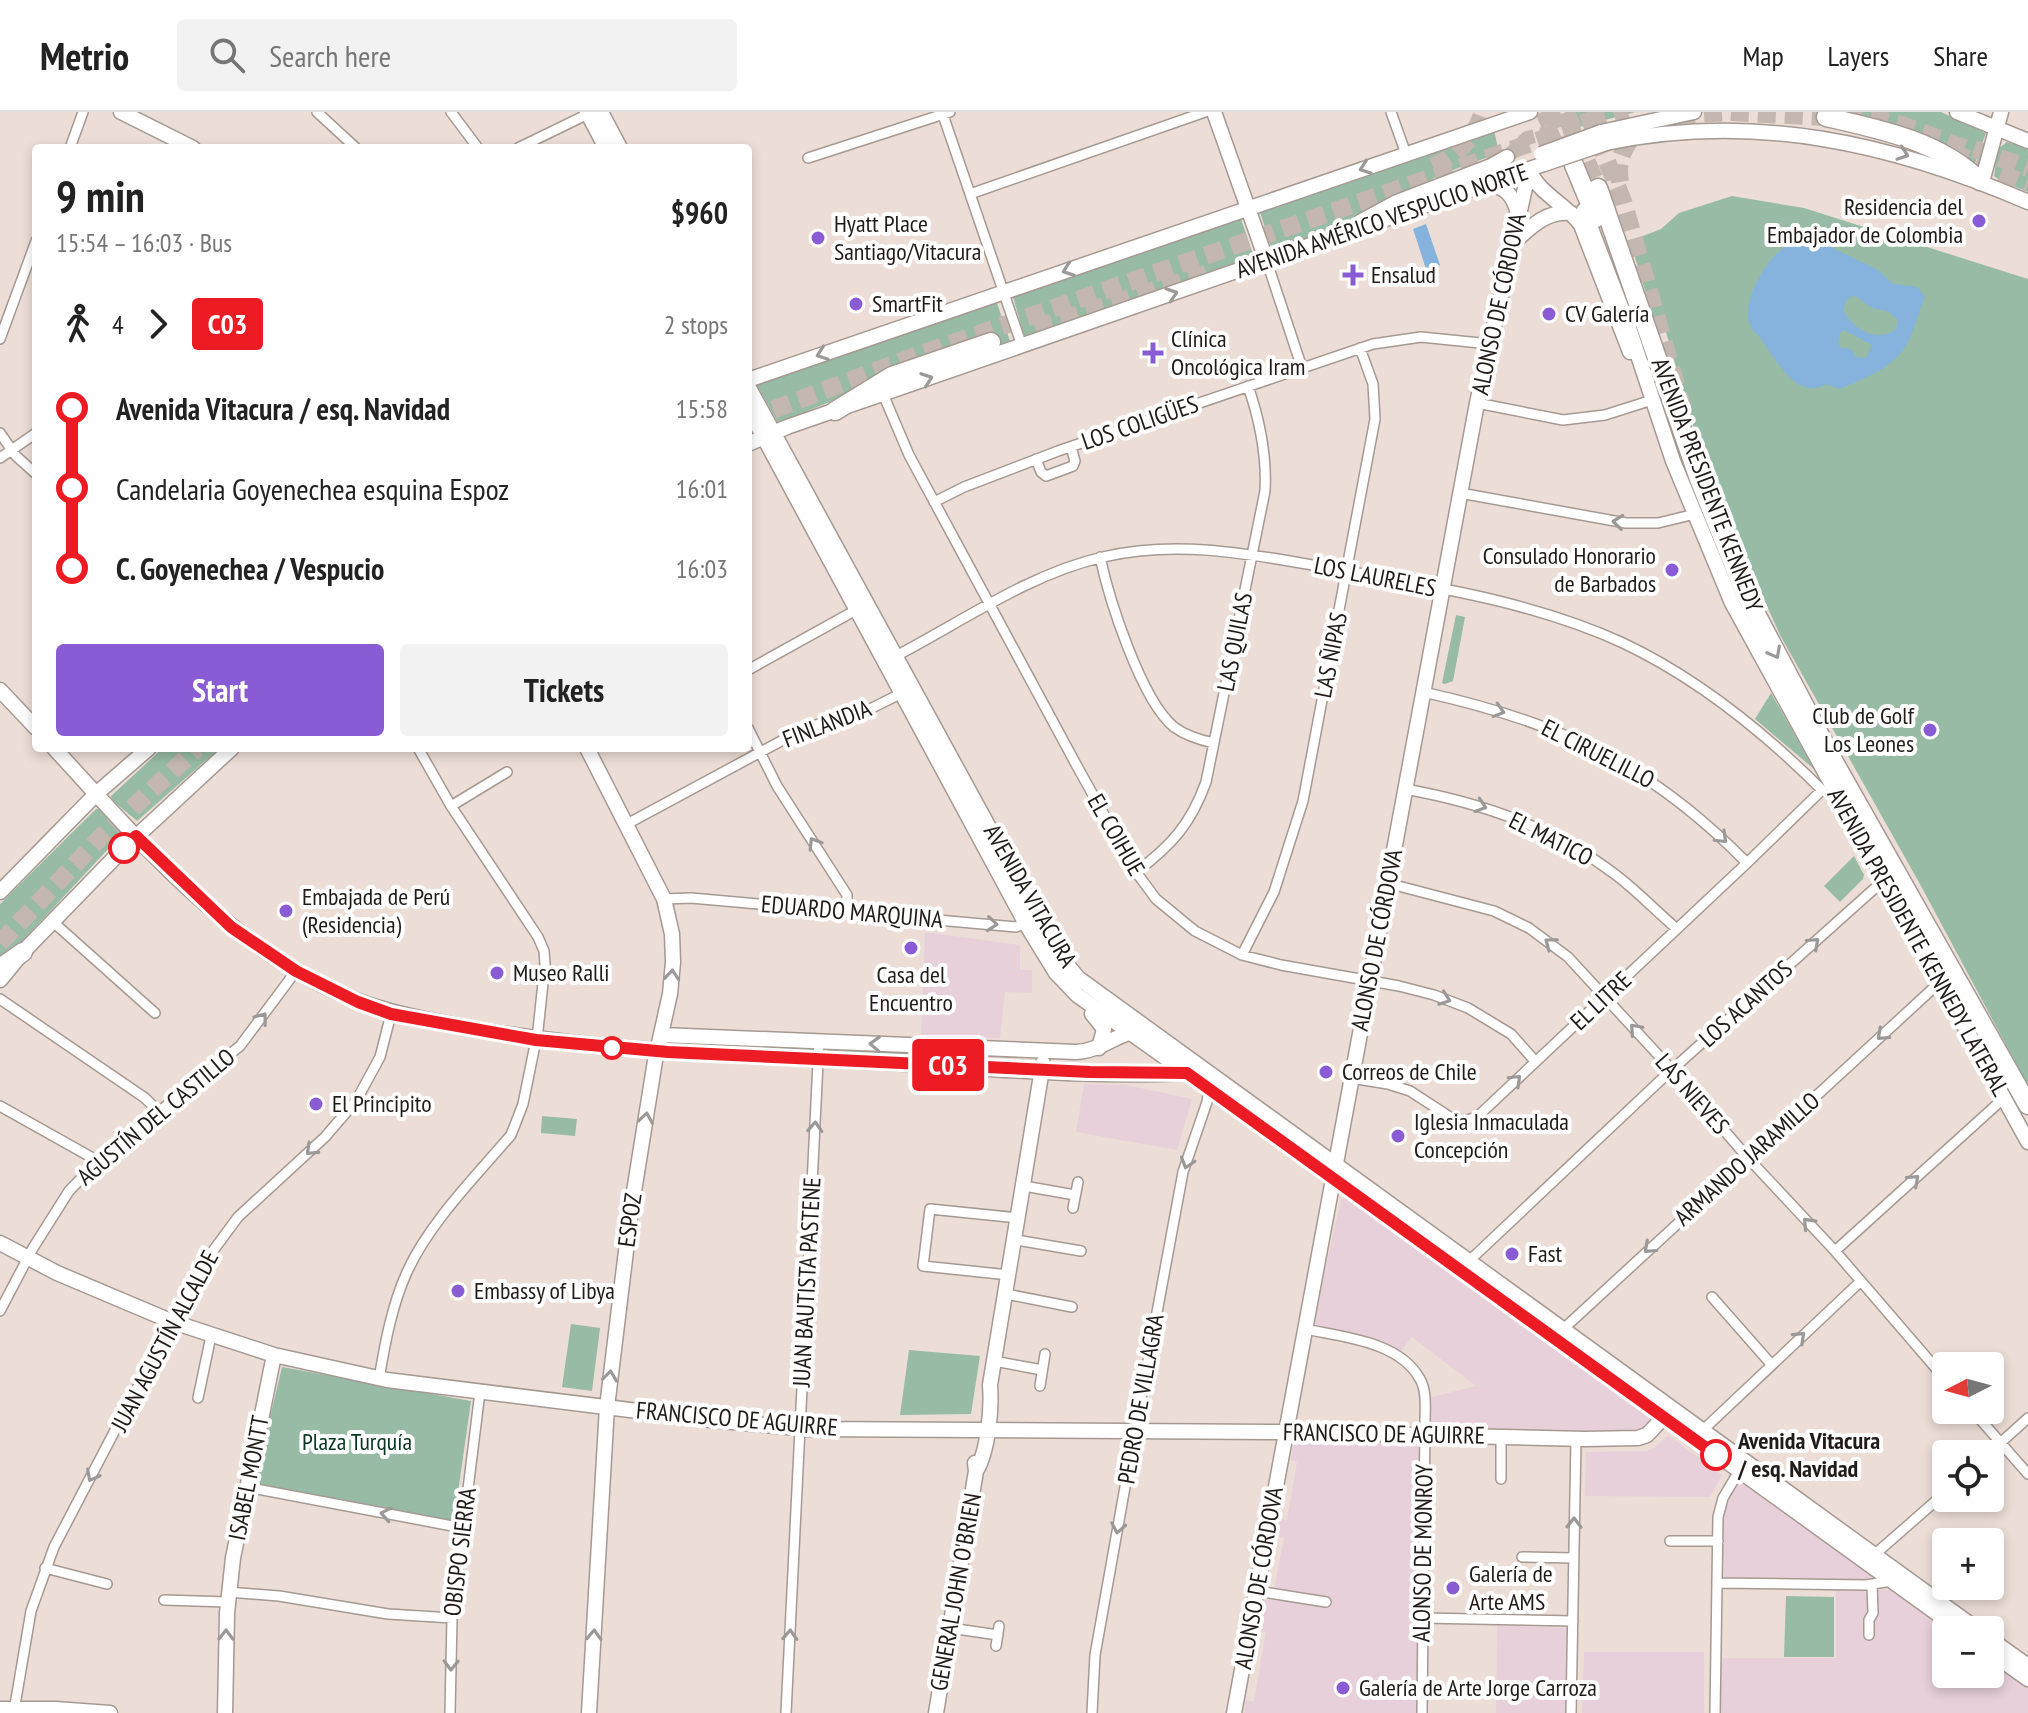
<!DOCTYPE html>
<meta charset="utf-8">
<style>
body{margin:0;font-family:"PT Sans Narrow",sans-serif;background:#f2f2f2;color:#222;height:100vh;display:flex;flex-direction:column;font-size:30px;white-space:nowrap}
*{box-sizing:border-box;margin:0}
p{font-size:26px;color:#767676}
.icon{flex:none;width:44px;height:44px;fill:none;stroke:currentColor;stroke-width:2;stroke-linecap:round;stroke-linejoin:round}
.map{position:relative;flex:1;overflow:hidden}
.drawer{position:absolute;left:32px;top:32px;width:720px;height:608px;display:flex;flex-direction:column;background:#fff;border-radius:8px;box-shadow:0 4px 12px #0003}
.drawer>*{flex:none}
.badge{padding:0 16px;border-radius:6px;font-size:28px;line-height:52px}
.needle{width:52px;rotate:264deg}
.controls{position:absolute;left:1932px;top:1240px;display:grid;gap:16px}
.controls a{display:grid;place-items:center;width:72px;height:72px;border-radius:8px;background:#fff;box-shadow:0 4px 12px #0003;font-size:40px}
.map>.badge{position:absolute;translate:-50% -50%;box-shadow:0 0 0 4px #fff}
.legs{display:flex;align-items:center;gap:12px;height:88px;padding:0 24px;font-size:26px}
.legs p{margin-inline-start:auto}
.summary{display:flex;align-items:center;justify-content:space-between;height:136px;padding:0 24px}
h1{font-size:44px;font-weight:700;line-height:60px}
.action{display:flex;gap:16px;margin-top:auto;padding:16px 24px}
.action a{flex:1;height:92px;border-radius:8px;background:#895cd6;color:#fff;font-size:32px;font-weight:700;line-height:92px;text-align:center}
.action a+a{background:#f2f2f2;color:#222}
ul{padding:0 24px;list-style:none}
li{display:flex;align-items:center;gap:28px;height:80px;font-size:30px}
li i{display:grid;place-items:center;width:12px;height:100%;margin:0 10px;background:currentColor}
li i::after{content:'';width:20px;height:20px;margin:-10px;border:6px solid;border-radius:50%;background:#fff}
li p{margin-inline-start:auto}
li:first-child i{background:linear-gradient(#0000 50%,currentColor 0)}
li:last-child i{background:linear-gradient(currentColor 50%,#0000 0)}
header{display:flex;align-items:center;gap:48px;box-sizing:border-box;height:112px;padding:0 40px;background:#fff;border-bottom:2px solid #e0e0e0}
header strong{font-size:38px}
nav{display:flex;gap:44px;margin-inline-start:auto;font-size:28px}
.search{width:560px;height:72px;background:#f2f2f2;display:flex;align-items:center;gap:20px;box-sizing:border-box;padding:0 28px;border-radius:8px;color:#767676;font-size:30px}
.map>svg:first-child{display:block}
</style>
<header>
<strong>Metrio</strong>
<div class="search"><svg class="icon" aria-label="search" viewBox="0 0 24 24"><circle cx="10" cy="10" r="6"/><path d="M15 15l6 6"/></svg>Search here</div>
<nav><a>Map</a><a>Layers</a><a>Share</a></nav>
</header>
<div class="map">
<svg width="2028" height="1601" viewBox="0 0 2028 1601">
<rect width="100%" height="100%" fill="#ecded6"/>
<path fill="#e7d0da" d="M925,820L1020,833V858H1032V881L1005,880L1000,926L921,924Z
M1084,972L1126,973L1192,987L1177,1038L1076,1020Z
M1348,1084L1527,1211L1647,1302L1651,1310L1645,1317L1631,1321L1429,1318L1428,1286L1476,1274L1412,1225L1398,1243L1371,1226L1315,1214L1323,1166L1341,1088Z
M1668,1323L1722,1363L1710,1385L1585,1384L1586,1340L1646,1339L1654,1336Z
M1300,1327L1415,1330L1419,1332L1421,1337L1418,1601H1244L1245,1588L1254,1590L1266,1520L1258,1519L1264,1487L1272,1488L1284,1426L1276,1424L1279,1407L1287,1408L1297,1350L1290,1348L1294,1332Z
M1740,1369H1743L1872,1462L1870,1468L1724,1466L1722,1404L1729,1382Z
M1836,1477L1892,1478L1948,1518H1946V1562H1990V1548L2028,1576V1601H1718L1719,1546H1836Z
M1497,1513L1568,1516L1567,1601H1496Z
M1584,1540H1704V1601H1582Z"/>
<path fill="#97bba4" d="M1572,0H1635L1579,15Z
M1853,0H1941L1986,21L1975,51L1906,16Z
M1494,18L1499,41L1442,62L1341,114L1273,141L1260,100Z
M2007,30L2028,36V80L2003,70L1994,64L1998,37Z
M1732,84L1804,96L2028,167V974L1921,774L1780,523L1706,358L1666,220L1658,221L1630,129L1661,117L1679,101Z
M1241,107L1255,148L1025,226L1013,185Z
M997,191L1011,232L854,280L778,311L757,273Z
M1456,503L1465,505L1453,569L1445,572L1442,571Z
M1771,581L1814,657L1755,607Z
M163,636H220L137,709L112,688L111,684Z
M96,697H101L123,721L0,853V792Z
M1854,744L1864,763L1863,767L1840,790L1824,774Z
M673,927L815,934L814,944L673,937Z
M827,933L925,938V948L827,943Z
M542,1004L577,1007L575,1024L541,1021Z
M571,1212L600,1216L592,1279L562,1275Z
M909,1238L980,1244L971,1302L900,1303Z
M282,1255L471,1289L454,1409L254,1373Z
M1786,1484L1834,1485V1545H1784Z"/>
<path fill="#85b3de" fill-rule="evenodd" d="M1426,112L1440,153L1426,157L1413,117Z
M1810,125L1878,158L1893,172L1917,175L1925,185C1918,200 1915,218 1907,232C1894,256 1863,267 1839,277L1827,272C1794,290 1776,245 1758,223C1733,205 1761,154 1780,139C1789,132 1799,127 1810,125ZM1852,184C1861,185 1861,189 1869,194C1881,201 1883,193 1898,208L1896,217C1877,232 1853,217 1843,198L1847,187ZM1844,218L1872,233L1866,246L1854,245V240L1848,236H1842L1838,232L1840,221Z"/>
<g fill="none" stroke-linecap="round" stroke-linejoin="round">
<path stroke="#c3b7b0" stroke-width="14" stroke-dasharray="14 7" stroke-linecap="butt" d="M1542,0L1564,47
M1507,45L1527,26L1547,21L1554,26"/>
<path stroke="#c3b7b0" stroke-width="18" stroke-dasharray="18 9" stroke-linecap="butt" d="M1550,0L1564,30
M1566,0L1598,76
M1587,0L1623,89L1683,297
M1844,0L1902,13L1969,38
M1677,3L1729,0L1826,5
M1974,37L2028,56
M1951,40L2028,73
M1433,55C1458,42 1474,27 1483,0
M1620,70C1616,48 1624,33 1639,18
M1035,216L1213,160
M748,307L918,243L1589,11L1628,0
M0,831L100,726L197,636"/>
<defs>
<path id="street" d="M317,0L356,36
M451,0L478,36
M942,0L1022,234
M1391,0L1406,42
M70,36L83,0
M518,36L588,2
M808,46L950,0
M970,82L1205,0
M1267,150L1302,256
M0,227L36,129
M883,282L909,343L1078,656L1136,760L1156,787L1195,819L1242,843L1281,853L1399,874L1434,883L1468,896L1511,922L1535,949
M1477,291L1563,308L1605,303L1649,289
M0,321L16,344L36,362
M0,346L36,321
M1036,347L1041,360L1046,364L1073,354L1075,349L1071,335
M1460,381L1626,411H1658L1695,402
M934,390L964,375L1058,339L1373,232L1421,225L1490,232
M1100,445C1109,487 1141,588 1174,615C1186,624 1200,628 1214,631
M896,544C963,509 1029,462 1103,445C1180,427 1255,443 1330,456C1429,474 1532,489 1623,531C1697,566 1764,620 1822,678L1747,751L1477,1005L1467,1008L1453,1007L1410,979L1388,972L1351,966
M748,558L856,498
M1423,580C1559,610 1649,651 1747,751
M748,616L777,674L847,783V799
M1405,677C1482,691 1553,715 1616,763C1638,780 1656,799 1677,817
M451,694L507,660
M627,712L807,615L860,602L902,581
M1136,760C1171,734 1191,712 1206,670L1265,379C1267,343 1260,309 1248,274
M1387,771L1494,799L1529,816L1568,845L1672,958L1748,1046L1835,1139L1946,1268
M664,787L691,786L1016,815L1030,809
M52,809L155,901
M1242,843L1274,780L1303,689L1375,307L1373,272L1360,236
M0,887L145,986L158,999
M0,994L98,1049
M1024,1074L1075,1083
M1073,1096L1078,1070
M1016,1128L1081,1139
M1835,1139L2004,986
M1469,1149L1665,964L1884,768
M1009,1163L923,1154L930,1097L1019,1106
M1006,1182L1072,1195
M1712,1185L1771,1252
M0,1199L33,1136L69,1079L98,1049L240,934L296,859
M1305,1217C1342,1225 1399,1229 1420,1267C1427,1279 1425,1297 1425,1311L1422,1601
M1560,1220L1940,870
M994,1249L1042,1258
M379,1267C385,1231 392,1193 407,1160C429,1111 476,1064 511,1023L523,992L538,918L545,852L544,839L538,825L451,694L418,636
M1040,1274L1045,1242
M198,1286L211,1224
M1972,1298L2028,1362
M1703,1318L1861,1169
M1988,1342L2028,1306
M1501,1367V1325
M246,1375L463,1416
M1670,1429H1718
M1874,1443L1946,1380
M1522,1445L1574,1446
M45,1456L107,1472
M1717,1471L1866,1473L1892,1469
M1257,1479L1326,1490
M228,1480L279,1484L388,1502L452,1506
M164,1488L227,1490
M1422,1506L1573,1509
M950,1516L998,1523
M1869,1523V1508L1873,1501L1872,1473
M996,1534L999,1514
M14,1599L31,1499L54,1435L180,1194L207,1147L238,1105L325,1025L356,989L380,945L391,902
M450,1601L452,1506L480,1280
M786,1601L819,930
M1092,1601L1095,1543L1135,1319L1183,1060L1207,990L1209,976
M1571,1601L1576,1327
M1715,1601L1718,1405L1723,1386L1739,1359"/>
<path id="secondary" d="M121,0L193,36
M1214,0L1267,150
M1529,58C1539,82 1566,92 1581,113L1630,240
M1982,70L2001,0
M1513,131C1531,115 1545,99 1571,101
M0,578L36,616
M54,636C135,724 214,818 322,873C375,900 419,906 476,917C607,940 739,943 871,950C976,955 1082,966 1187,961
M587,636L664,787L672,822L673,850L670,882L655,949L631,1098L607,1295L589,1601
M662,923L1076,940C1101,939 1117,921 1140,918
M0,1131L57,1161L173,1210L274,1243L387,1268L711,1308L808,1317L1286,1320L1585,1327L1638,1326L1647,1323L1664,1305
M976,1359C988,1340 992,1296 990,1273L1043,951
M0,1597H55L110,1601
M225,1601L227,1501L233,1446L274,1243
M936,1601L976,1359L975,1351
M1234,1601L1477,291L1529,58"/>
<path id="primary" d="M587,0L606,36
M601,0L620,36
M1957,0L2028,29
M1601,20L1694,0
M1606,31C1754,0 1892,31 2028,90
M1486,73C1505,73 1514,84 1518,102
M1584,98L1628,213L1673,349L1732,491L2028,1030
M1360,110L1397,90L1491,54L1507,45
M748,268L1530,0
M748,274L1057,840L1078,866L1978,1518
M748,296L1026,812L1056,861L1077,883L1248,1004L1960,1518
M748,332L787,315L1544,52
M0,780L96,682L149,636
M0,868L23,840L124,736L232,636
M1092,902L1104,917L1099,936
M1990,1527L2028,1554
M1990,1540L2028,1567"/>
<path id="highway" d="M1826,5C1879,17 1940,29 1980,69
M1574,53L1596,106
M1598,76L1699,367L1745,481L1834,650L2028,993
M835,299L892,264L991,230
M0,856L23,840"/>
</defs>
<use href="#street" stroke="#a69992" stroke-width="12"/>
<use href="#secondary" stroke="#a69992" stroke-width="17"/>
<use href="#primary" stroke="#a69992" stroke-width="17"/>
<use href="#highway" stroke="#a69992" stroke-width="21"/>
<use href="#street" stroke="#fff" stroke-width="9"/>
<use href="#secondary" stroke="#fff" stroke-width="14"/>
<use href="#primary" stroke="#fff" stroke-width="14"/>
<use href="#highway" stroke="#fff" stroke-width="18"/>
<defs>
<path id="primary-bridge" d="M1541,42L1601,20
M1544,52L1606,31"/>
</defs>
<use href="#primary-bridge" stroke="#a69992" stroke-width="17" stroke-linecap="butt"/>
<use href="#primary-bridge" stroke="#fff" stroke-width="14"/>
</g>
<defs><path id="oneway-chevron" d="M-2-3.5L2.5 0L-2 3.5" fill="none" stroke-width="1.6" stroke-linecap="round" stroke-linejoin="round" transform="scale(2)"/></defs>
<g stroke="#9b9898">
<use href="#oneway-chevron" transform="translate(1903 42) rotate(19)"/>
<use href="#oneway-chevron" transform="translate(1365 56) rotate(161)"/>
<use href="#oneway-chevron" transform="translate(1068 158) rotate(161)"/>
<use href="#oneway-chevron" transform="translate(1172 182) rotate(-19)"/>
<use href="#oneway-chevron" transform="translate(822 242) rotate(160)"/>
<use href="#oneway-chevron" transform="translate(927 267) rotate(-19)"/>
<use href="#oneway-chevron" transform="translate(1618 410) rotate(-174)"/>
<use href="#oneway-chevron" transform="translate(1775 541) rotate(62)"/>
<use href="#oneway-chevron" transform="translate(1499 599) rotate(17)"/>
<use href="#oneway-chevron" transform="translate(1481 694) rotate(18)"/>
<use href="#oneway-chevron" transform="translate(1722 726) rotate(44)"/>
<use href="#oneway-chevron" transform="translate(814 731) rotate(-122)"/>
<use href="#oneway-chevron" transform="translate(992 812) rotate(5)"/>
<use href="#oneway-chevron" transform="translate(1550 831) rotate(-143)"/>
<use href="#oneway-chevron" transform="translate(1814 831) rotate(-42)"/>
<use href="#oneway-chevron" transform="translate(672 863) rotate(-85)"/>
<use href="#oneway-chevron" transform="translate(1445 887) rotate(20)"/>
<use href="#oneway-chevron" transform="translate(262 906) rotate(-53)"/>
<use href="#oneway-chevron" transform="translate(1635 917) rotate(-132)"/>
<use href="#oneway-chevron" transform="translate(1882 923) rotate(138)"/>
<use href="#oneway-chevron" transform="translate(875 932) rotate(-178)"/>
<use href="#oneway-chevron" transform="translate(1516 968) rotate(-44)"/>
<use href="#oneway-chevron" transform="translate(646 1006) rotate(-81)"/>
<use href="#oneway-chevron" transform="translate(815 1015) rotate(-87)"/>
<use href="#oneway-chevron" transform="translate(311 1038) rotate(137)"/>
<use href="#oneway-chevron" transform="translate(1187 1051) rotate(107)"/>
<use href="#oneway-chevron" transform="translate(1914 1068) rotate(-42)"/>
<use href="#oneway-chevron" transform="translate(1808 1111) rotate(-133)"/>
<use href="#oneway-chevron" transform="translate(1649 1136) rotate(138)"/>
<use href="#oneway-chevron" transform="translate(1800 1225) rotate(-43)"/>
<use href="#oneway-chevron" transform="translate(610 1264) rotate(-83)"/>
<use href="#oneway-chevron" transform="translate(92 1364) rotate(118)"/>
<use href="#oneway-chevron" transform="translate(386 1402) rotate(-170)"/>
<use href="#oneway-chevron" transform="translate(1574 1411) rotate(-89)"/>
<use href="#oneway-chevron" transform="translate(1118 1416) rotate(100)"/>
<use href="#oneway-chevron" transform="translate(226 1523) rotate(-89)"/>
<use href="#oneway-chevron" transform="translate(594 1523) rotate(-87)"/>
<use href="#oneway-chevron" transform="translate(790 1523) rotate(-87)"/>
<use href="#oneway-chevron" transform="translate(451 1553) rotate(91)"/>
</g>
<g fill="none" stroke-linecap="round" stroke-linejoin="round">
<defs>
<path id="line-1" d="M124,736L136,724L231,815L296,859L358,890L391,902L536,928L668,940L1090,960L1187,961L1716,1343"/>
</defs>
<use href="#line-1" stroke="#fff" stroke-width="18"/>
<use href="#line-1" stroke="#ed1c24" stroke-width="12"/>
</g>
<g fill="#895cd6" stroke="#fff" stroke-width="3">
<circle cx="1979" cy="109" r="8"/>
<circle cx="818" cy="126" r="8"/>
<path d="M1349 151h8v8h8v8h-8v8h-8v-8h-8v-8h8z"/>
<circle cx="856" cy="192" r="8"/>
<circle cx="1549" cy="202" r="8"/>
<path d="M1149 229h8v8h8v8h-8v8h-8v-8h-8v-8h8z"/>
<circle cx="1672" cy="458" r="8"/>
<circle cx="1930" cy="618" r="8"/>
<circle cx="286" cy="799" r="8"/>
<circle cx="911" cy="836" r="8"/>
<circle cx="497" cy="861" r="8"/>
<circle cx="1326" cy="960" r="8"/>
<circle cx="316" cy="992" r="8"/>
<circle cx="1398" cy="1024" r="8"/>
<circle cx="1512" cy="1142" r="8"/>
<circle cx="458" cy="1179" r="8"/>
<circle cx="1453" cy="1476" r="8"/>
<circle cx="1343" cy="1576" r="8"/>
</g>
<g fill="#fff" stroke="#ed1c24" stroke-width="4">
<circle cx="124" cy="736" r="14"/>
<circle cx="612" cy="936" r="10"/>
<circle cx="1716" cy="1343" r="14"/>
</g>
<g text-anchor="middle" stroke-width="8" stroke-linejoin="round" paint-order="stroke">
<g font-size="24" fill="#201b19" stroke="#fff" text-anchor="start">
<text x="1963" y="103" text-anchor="end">Residencia del<tspan x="1963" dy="28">Embajador de Colombia</tspan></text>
<text x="834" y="120">Hyatt Place<tspan x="834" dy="28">Santiago/Vitacura</tspan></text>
<text x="1371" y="171">Ensalud</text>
<text x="872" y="200">SmartFit</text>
<text x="1565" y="210">CV Galería</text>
<text x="1171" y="235">Clínica<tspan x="1171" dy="28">Oncológica Iram</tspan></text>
<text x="1656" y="452" text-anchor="end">Consulado Honorario<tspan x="1656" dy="28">de Barbados</tspan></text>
<text x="1914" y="612" text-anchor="end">Club de Golf<tspan x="1914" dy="28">Los Leones</tspan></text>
<text x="302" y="793">Embajada de Perú<tspan x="302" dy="28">(Residencia)</tspan></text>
<text x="513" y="869">Museo Ralli</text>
<text x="911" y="871" text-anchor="middle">Casa del<tspan x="911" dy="28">Encuentro</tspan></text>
<text x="1342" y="968">Correos de Chile</text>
<text x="332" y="1000">El Principito</text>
<text x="1414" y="1018">Iglesia Inmaculada<tspan x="1414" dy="28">Concepción</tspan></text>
<text x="1528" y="1150">Fast</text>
<text x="474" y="1187">Embassy of Libya</text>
<text x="1469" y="1470">Galería de<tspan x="1469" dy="28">Arte AMS</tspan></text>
<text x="1359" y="1584">Galería de Arte Jorge Carroza</text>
</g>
<g font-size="24" fill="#201b19" stroke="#fff">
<text transform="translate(1382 109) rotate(-19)" y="8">AVENIDA AMÉRICO VESPUCIO NORTE</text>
<text transform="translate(1499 192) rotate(-78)" y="8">ALONSO DE CÓRDOVA</text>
<text transform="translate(1140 311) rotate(-19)" y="8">LOS COLIGÜES</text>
<text transform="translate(1707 373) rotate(69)" y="8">AVENIDA PRESIDENTE KENNEDY</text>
<text transform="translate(1375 465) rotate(11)" y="8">LOS LAURELES</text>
<text transform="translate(1235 530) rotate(-79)" y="8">LAS QUILAS</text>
<text transform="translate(1331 543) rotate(-79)" y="8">LAS ÑIPAS</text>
<text transform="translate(827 612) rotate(-21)" y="8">FINLANDIA</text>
<text transform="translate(1598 642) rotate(27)" y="8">EL CIRUELILLO</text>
<text transform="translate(1116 723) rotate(60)" y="8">EL COIHUE</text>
<text transform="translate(1551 727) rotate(27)" y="8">EL MATICO</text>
<text transform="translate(1030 784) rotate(60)" y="8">AVENIDA VITACURA</text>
<text transform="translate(852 800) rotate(5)" y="8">EDUARDO MARQUINA</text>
<text transform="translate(1377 828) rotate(-79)" y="8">ALONSO DE CÓRDOVA</text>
<text transform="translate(1918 830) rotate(61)" y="8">AVENIDA PRESIDENTE KENNEDY LATERAL</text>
<text transform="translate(1601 889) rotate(-43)" y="8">EL LITRE</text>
<text transform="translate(1746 892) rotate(-42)" y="8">LOS ACANTOS</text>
<text transform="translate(1692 982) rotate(49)" y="8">LAS NIEVES</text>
<text transform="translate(156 1005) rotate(-40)" y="8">AGUSTÍN DEL CASTILLO</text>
<text transform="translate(1747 1047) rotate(-42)" y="8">ARMANDO JARAMILLO</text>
<text transform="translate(630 1108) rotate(-82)" y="8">ESPOZ</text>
<text transform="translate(807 1170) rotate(-87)" y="8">JUAN BAUTISTA PASTENE</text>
<text transform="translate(165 1229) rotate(-62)" y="8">JUAN AGUSTÍN ALCALDE</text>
<text transform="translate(1141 1287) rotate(-80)" y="8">PEDRO DE VILLAGRA</text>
<text transform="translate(737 1307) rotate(5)" y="8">FRANCISCO DE AGUIRRE</text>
<text transform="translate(1384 1322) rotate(1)" y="8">FRANCISCO DE AGUIRRE</text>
<text transform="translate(249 1366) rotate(-79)" y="8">ISABEL MONTT</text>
<text transform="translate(460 1440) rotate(-83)" y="8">OBISPO SIERRA</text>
<text transform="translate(1423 1441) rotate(-89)" y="8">ALONSO DE MONROY</text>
<text transform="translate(1259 1466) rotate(-80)" y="8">ALONSO DE CÓRDOVA</text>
<text transform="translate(956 1480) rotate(-80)" y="8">GENERAL JOHN O'BRIEN</text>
</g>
<g font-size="24" font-weight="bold" fill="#201b19" stroke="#fff" text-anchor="start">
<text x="1738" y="1337">Avenida Vitacura<tspan x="1738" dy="28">/ esq. Navidad</tspan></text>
</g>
<g font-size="24" fill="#073720" stroke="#fff">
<text x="357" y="1338">Plaza Turquía</text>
</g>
</g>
</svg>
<div class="controls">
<a><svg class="needle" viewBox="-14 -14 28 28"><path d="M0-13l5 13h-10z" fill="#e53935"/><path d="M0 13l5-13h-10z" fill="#767676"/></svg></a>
<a><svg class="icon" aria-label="locate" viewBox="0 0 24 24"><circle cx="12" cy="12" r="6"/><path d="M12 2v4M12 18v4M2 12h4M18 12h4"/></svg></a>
<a>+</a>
<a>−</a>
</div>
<b class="badge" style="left:948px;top:953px;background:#ed1c24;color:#fff">C03</b>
<section class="drawer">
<div class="summary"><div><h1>9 min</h1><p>15:54 – 16:03 · Bus</p></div><b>$960</b></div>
<div class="legs"><svg class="icon" aria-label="walk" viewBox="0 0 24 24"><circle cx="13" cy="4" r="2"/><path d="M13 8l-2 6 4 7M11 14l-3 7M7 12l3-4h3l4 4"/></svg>4<svg class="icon" aria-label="forward" viewBox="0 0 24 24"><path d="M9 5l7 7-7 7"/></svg><b class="badge" style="background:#ed1c24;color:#fff">C03</b><p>2 stops</p></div>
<ul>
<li><i style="color:#ed1c24"></i><b>Avenida Vitacura / esq. Navidad</b><p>15:58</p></li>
<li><i style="color:#ed1c24"></i><span>Candelaria Goyenechea esquina Espoz</span><p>16:01</p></li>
<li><i style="color:#ed1c24"></i><b>C. Goyenechea / Vespucio</b><p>16:03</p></li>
</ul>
<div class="action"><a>Start</a><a>Tickets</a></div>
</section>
</div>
